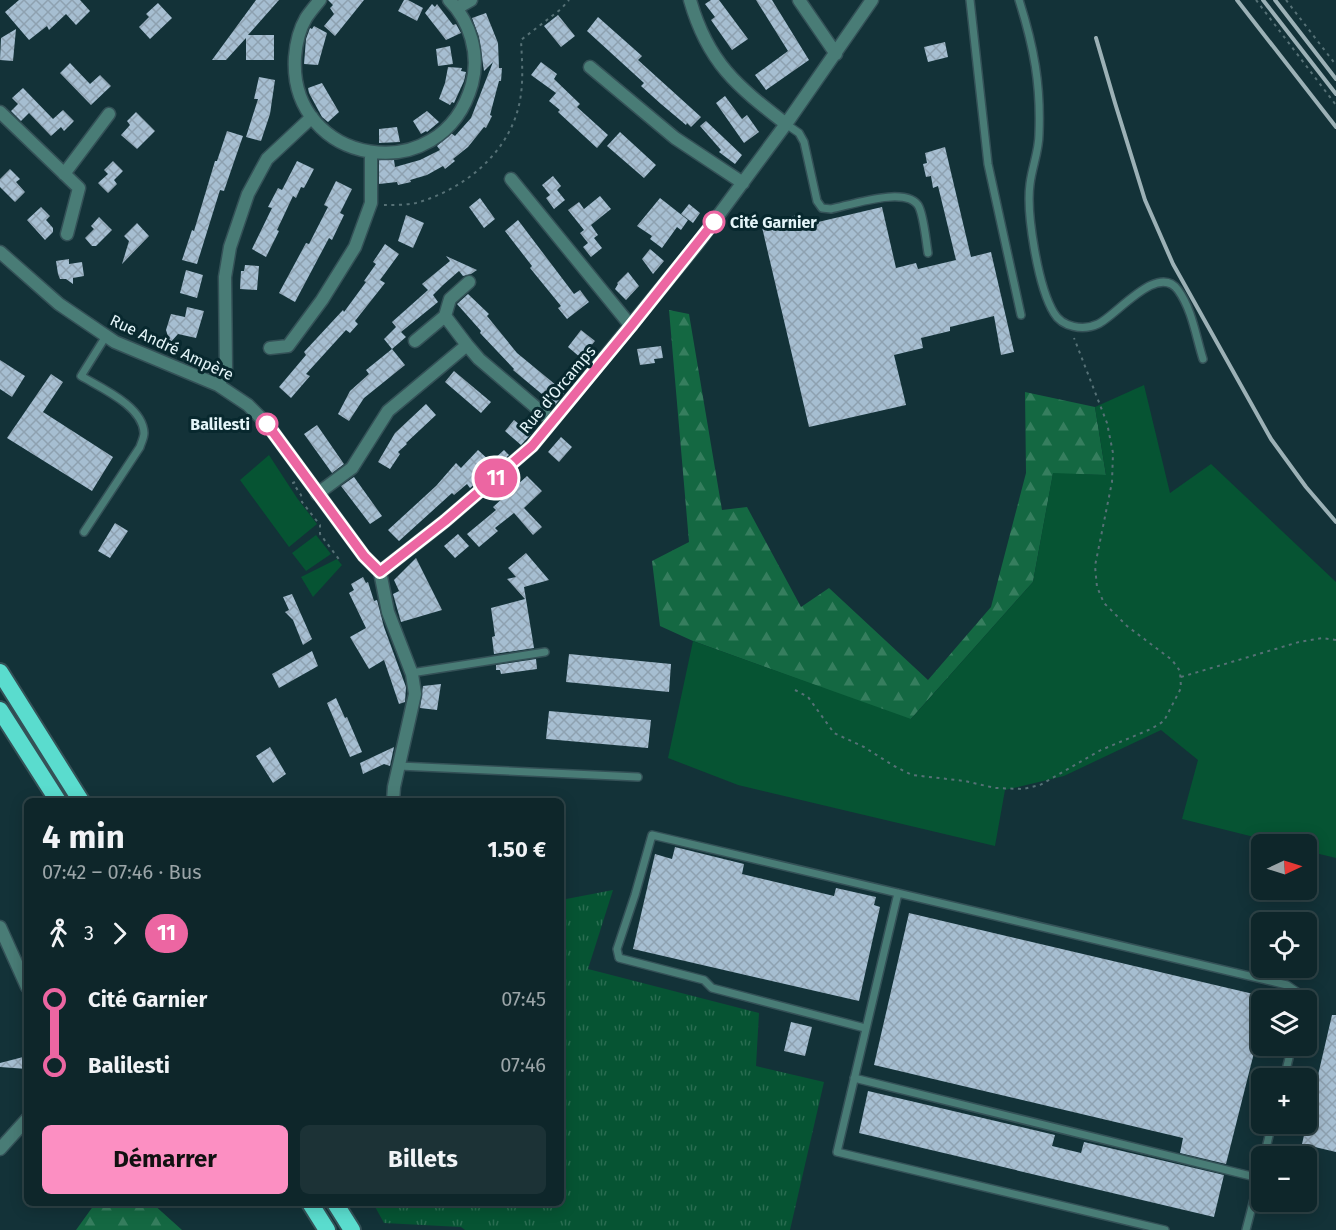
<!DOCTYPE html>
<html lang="fr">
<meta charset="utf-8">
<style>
body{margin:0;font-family:"Fira Sans",sans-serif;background:#1c3236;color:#f1f3f6;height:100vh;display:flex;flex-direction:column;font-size:22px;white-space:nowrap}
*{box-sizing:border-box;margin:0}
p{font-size:20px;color:#9ba5a8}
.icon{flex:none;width:33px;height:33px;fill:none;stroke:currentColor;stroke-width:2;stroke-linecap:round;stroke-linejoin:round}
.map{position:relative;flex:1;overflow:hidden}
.sheet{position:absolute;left:24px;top:798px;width:540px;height:408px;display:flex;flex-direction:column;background:#0e262a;border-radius:9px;box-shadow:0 3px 15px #0003,0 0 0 2px #2e4347}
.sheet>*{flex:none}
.badge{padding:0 12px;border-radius:20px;font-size:21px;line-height:39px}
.needle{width:39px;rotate:86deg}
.buttons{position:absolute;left:1251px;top:834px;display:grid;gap:12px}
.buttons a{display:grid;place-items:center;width:66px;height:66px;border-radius:9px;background:#0e262a;box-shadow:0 3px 15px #0003,0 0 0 2px #2e4347;font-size:30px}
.map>.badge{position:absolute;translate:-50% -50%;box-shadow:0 0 0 3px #fff}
.legs{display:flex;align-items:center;gap:9px;height:66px;padding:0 18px;font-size:20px}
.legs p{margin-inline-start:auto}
.summary{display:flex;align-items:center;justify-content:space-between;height:102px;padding:0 18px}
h1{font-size:33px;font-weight:700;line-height:45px}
.action{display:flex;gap:12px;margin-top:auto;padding:12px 18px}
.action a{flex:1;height:69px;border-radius:9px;background:#fc8fc2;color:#111;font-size:24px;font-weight:700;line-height:69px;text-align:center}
.action a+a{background:#1c3236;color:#f1f3f6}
ul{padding:0 18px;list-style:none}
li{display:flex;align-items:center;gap:21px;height:66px;font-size:22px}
li i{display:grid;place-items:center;width:9px;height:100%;margin:0 8px;background:currentColor}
li i::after{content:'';width:15px;height:15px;margin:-8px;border:4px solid;border-radius:50%;background:#0e262a}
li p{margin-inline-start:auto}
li:first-child i{background:linear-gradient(#0000 50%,currentColor 0)}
li:last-child i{background:linear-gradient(currentColor 50%,#0000 0)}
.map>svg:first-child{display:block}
</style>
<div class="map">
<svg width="1336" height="1230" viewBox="0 0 1336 1230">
<defs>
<pattern id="forest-firs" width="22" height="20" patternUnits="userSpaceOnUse" patternTransform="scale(1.5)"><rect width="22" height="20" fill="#146842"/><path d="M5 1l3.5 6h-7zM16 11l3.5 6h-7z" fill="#367e5e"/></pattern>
<pattern id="park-tufts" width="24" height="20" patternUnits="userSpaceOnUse" patternTransform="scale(1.5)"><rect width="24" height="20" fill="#065433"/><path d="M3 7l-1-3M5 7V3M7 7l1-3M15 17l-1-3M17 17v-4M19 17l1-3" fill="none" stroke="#2a6d51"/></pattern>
<pattern id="building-cross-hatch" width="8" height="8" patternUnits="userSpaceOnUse" patternTransform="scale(1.5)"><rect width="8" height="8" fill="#a6bed1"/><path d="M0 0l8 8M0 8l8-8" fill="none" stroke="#8ea1b0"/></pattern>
</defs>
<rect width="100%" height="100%" fill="#133238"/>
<path fill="url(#forest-firs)" d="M669,310L689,314L722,510L747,507L801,607L829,588L928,680L991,607L1026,473L1025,392L1095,407L1106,475L1053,474L1033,582L910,720L693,641L660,626L652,561L689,542Z
M92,1203H152L182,1230H76L94,1205Z"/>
<path fill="url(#park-tufts)" d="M613,890L588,969L759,1013L756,1066L824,1082L790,1230H465L461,1227L384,1223L373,1203H561V900Z"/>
<path fill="#065433" d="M1144,385L1170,493L1211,464L1336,582V858L1307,851L1306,844H1282L1182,819L1198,760L1161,730L1064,776L1005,790L995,846L738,785L668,758L693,641L911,719L1033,582L1053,473L1106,475L1095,407Z
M269,455L297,498L317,524L289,547L240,480Z
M316,535L331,554L306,571L292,553Z
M337,559L342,565L313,597L301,577Z"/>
<path fill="url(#building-cross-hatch)" d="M19,0H80L90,11L76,25L66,14L49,30L47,26L29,40L5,12Z
M256,0H279L248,35H274V60H246V38L226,60H212Z
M328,0H364L335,36L324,26L334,14L330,8L333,5Z
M404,0H408L423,8L417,21L398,11Z
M711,0H719L748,39L732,50L711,20L715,17L705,4Z
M756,0H772L809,60L766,90L755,75L788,51Z
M158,3L172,18L150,39L139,27L149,17L146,14Z
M432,4L435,7L437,4L453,25L456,24L461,33L446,40L425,13Z
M486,13L498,43L499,68H502L501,81H499L490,115L492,116L486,128L484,127L468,147L453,159L455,161L445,169L443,166L427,175L410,180L411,182L398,185L397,182L379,184V160H394L395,167L420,160L440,150L437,146L451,133L455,136L471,118L493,62L484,71L479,37L472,18Z
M558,15L575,36L561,47L544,26Z
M598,17L642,56L638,60L701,117L691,127L687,123L686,125L661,104L641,86L644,83L587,31Z
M314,26L327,33L318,65L304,64L306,39L310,28L312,29Z
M16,29L13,61L0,60L1,38Z
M945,42L948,57L928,62L924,47Z
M450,46L453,64L438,66L436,49Z
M541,62L557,74L554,79L580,104L577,107L608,135L597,148L558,112L560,110L549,101L556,93L531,75Z
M70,63L90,84L100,75L111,86L91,105L60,73Z
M448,67L462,68L461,71L466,72L464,81L454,103L452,102L450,105L439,99L445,83Z
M259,77L275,80L270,114L261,141L246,137L258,99H254Z
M322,83L339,112L328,122L322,117L309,93L308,88Z
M23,88L53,119L63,110L74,121L64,131L61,127L51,136L29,113L21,121L11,111L18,104L12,98Z
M725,96L742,119L747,115L759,132L744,143L716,103Z
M427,111L439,122L427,132L426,131L421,134L413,121Z
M136,112L155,131L137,149L121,135L130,125L127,121Z
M706,121L742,155L735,164L719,152L721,150L700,126Z
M397,127L400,142L379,143V129Z
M227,131L243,136L236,156L224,191L220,190L197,264L182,260L192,230L194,231L215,161H217Z
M620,132L656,165L644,178L607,146Z
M945,147L971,257L991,252L1014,352L1001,355L994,316L950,327V331L921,338L923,348L894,355L906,405L809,427L761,223L798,215L801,226L882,207L896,268L916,263L918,269L956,260L938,186L933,188L931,176L926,177L923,164L927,163L925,153Z
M113,161L123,171L114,180L117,184L108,193L98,183L108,174L104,170Z
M297,161L314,169L304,188L301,187L296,198L293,196L277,230L279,231L266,257L252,249L272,208L268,207L278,188L282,190Z
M10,169L20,179L16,182L25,192L15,202L0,187V179Z
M553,176L561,186L557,190L565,200L554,209L546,198L550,195L542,185Z
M336,181L352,189L340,213L344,215L332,240L329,238L295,302L279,293L306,243L309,244L328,207L324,205Z
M600,196L611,209L591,225L598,235L594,238L602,248L591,257L583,247L588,243L580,233L584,230L568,210L579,202L584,209Z
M480,198L495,219L484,228L469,207Z
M660,198L688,220L681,230L677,227L662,248L650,239L652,236L637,226Z
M689,204L700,213L693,223L681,214Z
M41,207L50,216L46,220L53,228V232L45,240L27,220Z
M406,215L424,223L413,248L398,241Z
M99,217L112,230L96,246H92L85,238L94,229L91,226Z
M518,220L574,294L580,290L589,302L567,319L558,308L561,306L530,268L532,266L505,231Z
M137,223L149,236L122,264L129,241L124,236Z
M385,244L399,254L380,280L385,283L355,321L358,324L350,333L346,330L306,374L310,376L291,398L279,387L306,355L304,352L343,310L344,312L366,282L364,281L376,264L373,262Z
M650,249L664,261L653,274L642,259Z
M446,256L477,270L471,274L463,276L459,271L443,285L433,295L438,302L401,332L406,337L392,349L384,339L396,327L392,322L428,290L422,284L450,261Z
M69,259V264L82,262L84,276L73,278V284L66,279H60L58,274L56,261Z
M245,265L259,266L257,290L240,289L241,271H244Z
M186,270L203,275L197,298L180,293Z
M628,272L639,286L626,300L615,289L618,284L617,283Z
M468,294L489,314L487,316L517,353L562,390L564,393L555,405L513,370L514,369L480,333L481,331L457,304Z
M187,307L204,311L196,338L178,334L170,343L166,330L171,314L185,317Z
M581,330L595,341L581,358L568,347Z
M661,346L663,358L654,359L655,363L640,365L637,349Z
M392,349L405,365L364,398L349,421L338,414L350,391L369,374L366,370Z
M0,360L25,376L12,397L0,389Z
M454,371L491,402L481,413L445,382Z
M51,374L63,382L43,412L113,457L92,491L7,438Z
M426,404L436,415L406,443L407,444L398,452L400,454L390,469L378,462L395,433Z
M514,420L531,434L521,445L505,431Z
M317,425L344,464L332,473L304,434Z
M561,437L572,447L559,462L548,452Z
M478,450L491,462L504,450L509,455L470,488L467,484L454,495L452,493L399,541L388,530L436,486L456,463L461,468Z
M527,476L542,491L524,508L542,527L533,535L514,513L495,528L498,531L479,547L467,534L496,510L493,507Z
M354,477L382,516L370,524L341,486Z
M115,523L128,531L110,558L98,551Z
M458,534L469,546L455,558L444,546Z
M526,553L549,580L524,587L534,648L494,654L492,637L495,636L491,608L525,599L507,579L516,577L508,568Z
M416,558L442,610L401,622L393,594L399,591L394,580Z
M363,577L366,583L368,582L374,601L377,600L384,627L406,687L405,702L399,704L384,660L369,669L350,637L366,628L349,593L354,590L351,584Z
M292,594L312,639L303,645L293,620L285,612L289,610L283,597Z
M312,651L318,666L279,688L272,674Z
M569,654L671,664L669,692L566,682Z
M536,659L537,669L501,674L500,670H496V665Z
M441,684L437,710L420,708L423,686Z
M336,698L345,718L347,717L362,752L350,757L327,703Z
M549,711L651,720L648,748L546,739Z
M270,747L286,774L273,783L256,756Z
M394,747L390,766L384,764L363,774L360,763Z
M675,847L744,864L742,874L834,896L836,888L876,897L874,905L880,907L859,1001L633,949L655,854L672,859Z
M909,913L1262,996V1021L1226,1164L1180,1153L1183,1138L874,1065Z
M1332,1015H1336V1152L1302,1144Z
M791,1022L812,1027L805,1056L784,1051Z
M27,1056V1069L0,1067V1063Z
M868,1091L1055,1135L1052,1146L1081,1153L1084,1142L1224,1175L1214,1217L859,1133Z"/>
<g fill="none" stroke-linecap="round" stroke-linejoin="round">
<defs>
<path id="service" d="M970,0L988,164L1021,315
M1019,0C1034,47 1041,85 1039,134C1039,151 1032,167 1030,184C1026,213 1038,287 1054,313C1062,327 1083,331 1098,324C1116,316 1158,262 1178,290C1192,309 1196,337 1203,359
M786,124L799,133L804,142L817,201L822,208L831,209C851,205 908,185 919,207C924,218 926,241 928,253
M84,532L140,447C141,443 144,438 144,433C143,406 101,388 81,376L106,336
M411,673L545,652
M399,766L638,777
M898,893L837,1152L1165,1230
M865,1028L712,988L704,980L619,958L617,949L635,895L652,835L1287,985L1300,994V1000
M854,1078L1259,1178
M1284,1078L1292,1046
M1264,1156L1272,1124
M1246,1230L1262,1168"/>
<path id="minor" d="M320,0C315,6 310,12 306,18C299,30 296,44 295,57C288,165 442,192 472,84C480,54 470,21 449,0
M690,0C708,63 737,86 786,124
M799,0L836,54
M457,8L471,0
M590,67L675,138L743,183
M0,112L79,188L67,234
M64,174L109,114
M511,179L631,326
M0,252L59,304L115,342L218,385L248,405L267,424L364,556L380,572
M445,316L467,345
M415,341L445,316L450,299L469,282
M270,348L288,346L322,300L355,247L371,203V153
M218,385L226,370L225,277L230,247L248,194L267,159L312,117
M317,494L352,468L388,411L467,345L479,359L552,421
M380,572L445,521L532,446L698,243L786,124L872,0
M380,572L388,612L412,674L415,694L394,787L393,801
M0,927L27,987
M0,1149L27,1119"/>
<path id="trunk" d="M0,672L81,801
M0,710L58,801
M310,1203L327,1230
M335,1203L352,1230"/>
</defs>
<use href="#service" stroke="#345157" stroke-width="10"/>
<use href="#minor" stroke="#345157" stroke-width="15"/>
<use href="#trunk" stroke="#345157" stroke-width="20"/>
<path stroke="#567176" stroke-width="2" stroke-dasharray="3 4.5" stroke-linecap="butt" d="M1256,0L1336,105
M1286,0L1336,65
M384,205C394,205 406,205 416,203C463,190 508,154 519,105C524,84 522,61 521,40L561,9L569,0
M295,482L293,483L301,495L302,502L320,525V534L341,562
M1181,677L1299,642L1322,638L1336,640
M795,690L808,697L834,733L864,747L894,766L912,775L965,781L995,788L1023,789L1040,785L1101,750L1151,729L1164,721L1181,688L1180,671L1172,660L1127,626L1104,603L1097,587L1095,566L1112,482L1113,453L1107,423L1074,338"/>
<use href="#service" stroke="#497c76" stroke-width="7"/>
<use href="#minor" stroke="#497c76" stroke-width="12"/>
<use href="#trunk" stroke="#5adcce" stroke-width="16"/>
<path stroke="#9cb1b6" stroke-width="4" d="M1237,0L1336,127
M1263,0L1336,94
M1275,0L1336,79
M1096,38L1115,103L1145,200L1173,264L1271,439L1306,487L1336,522"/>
</g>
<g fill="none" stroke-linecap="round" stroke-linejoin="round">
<defs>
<path id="line-1" d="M267,424L364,556L380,572L445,521L532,446L631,326L714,222"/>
</defs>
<use href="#line-1" stroke="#fff" stroke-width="14"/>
<use href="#line-1" stroke="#ec66a2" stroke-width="9"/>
</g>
<g fill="#fff" stroke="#ec66a2" stroke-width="3">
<circle cx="714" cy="222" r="10"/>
<circle cx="267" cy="424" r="10"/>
</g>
<g text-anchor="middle" stroke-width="6" stroke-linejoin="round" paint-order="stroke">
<g font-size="16" font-weight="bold" fill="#e4f5f9" stroke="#08282e" text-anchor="start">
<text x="730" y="228">Cité Garnier</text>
<text x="250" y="430" text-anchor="end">Balilesti</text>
</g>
<g font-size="16" fill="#e4f5f9" stroke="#08282e">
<text transform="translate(172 347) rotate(25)" y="6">Rue André Ampère</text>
<text transform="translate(557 389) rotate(-50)" y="6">Rue d'Orcamps</text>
</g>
</g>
</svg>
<div class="buttons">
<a><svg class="needle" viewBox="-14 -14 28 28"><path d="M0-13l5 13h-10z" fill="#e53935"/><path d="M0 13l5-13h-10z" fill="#9ba5a8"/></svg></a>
<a><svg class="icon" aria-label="locate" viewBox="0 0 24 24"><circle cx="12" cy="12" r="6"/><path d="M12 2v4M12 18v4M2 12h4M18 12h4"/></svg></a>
<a><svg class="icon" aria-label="layers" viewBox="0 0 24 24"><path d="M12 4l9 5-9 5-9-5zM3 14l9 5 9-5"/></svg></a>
<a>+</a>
<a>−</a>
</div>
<b class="badge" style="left:496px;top:478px;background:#ec66a2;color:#fff">11</b>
<section class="sheet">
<div class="summary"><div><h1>4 min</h1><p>07:42 – 07:46 · Bus</p></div><b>1.50 €</b></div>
<div class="legs"><svg class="icon" aria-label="walk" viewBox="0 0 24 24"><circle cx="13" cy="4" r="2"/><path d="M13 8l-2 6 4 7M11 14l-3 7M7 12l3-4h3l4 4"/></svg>3<svg class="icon" aria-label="forward" viewBox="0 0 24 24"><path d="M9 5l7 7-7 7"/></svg><b class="badge" style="background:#ec66a2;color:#fff">11</b></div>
<ul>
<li><i style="color:#ec66a2"></i><b>Cité Garnier</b><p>07:45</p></li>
<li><i style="color:#ec66a2"></i><b>Balilesti</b><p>07:46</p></li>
</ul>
<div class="action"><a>Démarrer</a><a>Billets</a></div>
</section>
</div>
